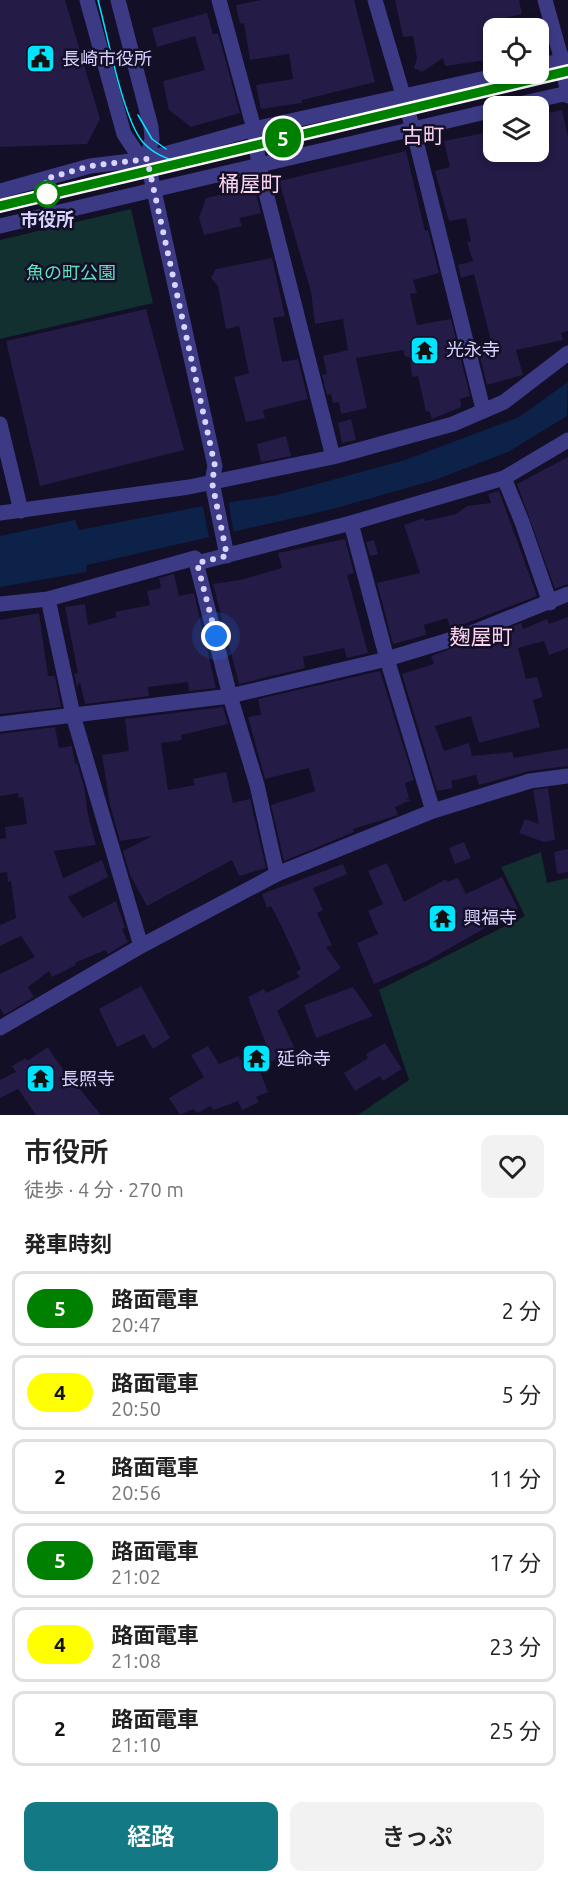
<!DOCTYPE html>
<html lang="ja">
<meta charset="utf-8">
<style>
body{margin:0;font-family:Ubuntu,"Noto Sans JP",sans-serif;background:#f2f2f2;color:#222;height:100vh;display:flex;flex-direction:column;font-size:22px;white-space:nowrap}
*{box-sizing:border-box;margin:0}
p{font-size:20px;color:#767676}
.icon{flex:none;width:33px;height:33px;fill:none;stroke:currentColor;stroke-width:2;stroke-linecap:round;stroke-linejoin:round}
.map{position:relative;height:1115px;overflow:hidden}
.drawer{display:flex;flex-direction:column;background:#fff;flex:1}
.drawer>*{flex:none}
.badge{padding:0 12px;border-radius:20px;font-size:21px;line-height:39px}
.tools{position:absolute;left:483px;top:18px;display:grid;gap:12px}
.tools a{display:grid;place-items:center;width:66px;height:66px;border-radius:12px;background:#fff;box-shadow:0 3px 9px #0003;font-size:30px}
.you{position:absolute;width:30px;height:30px;margin:-15px;border:4px solid #fff;border-radius:50%;background:#1a73e8;box-shadow:0 0 0 9px #1a73e833}
.map>.badge{position:absolute;translate:-50% -50%;box-shadow:0 0 0 3px #fff}
h2{padding:0 24px;font-size:22px;line-height:54px}
.round{display:grid;place-items:center;flex:none;width:63px;height:63px;border-radius:12px;background:#f2f2f2}
.overview{display:flex;align-items:center;justify-content:space-between;height:102px;padding:0 24px}
h1{font-size:28px;font-weight:600;line-height:45px}
.primary-button{display:flex;gap:12px;margin-top:auto;padding:12px 24px}
.primary-button a{flex:1;height:69px;border-radius:12px;background:#137a85;color:#fff;font-size:24px;font-weight:600;line-height:69px;text-align:center}
.primary-button a+a{background:#f2f2f2;color:#222}
ul{padding:0;list-style:none}
li{display:flex;align-items:center;gap:18px;height:75px;margin:0 12px 9px;padding:0 12px;border:3px solid #e0e0e0;border-radius:12px}
li div{flex:1}
li b{display:block;font-size:22px}
li em{font-style:normal}
li .badge{min-width:66px;font-weight:700;text-align:center}
.map>svg:first-child{display:block}
</style>
<div class="map">
<svg width="568" height="1115" viewBox="0 0 568 1115">
<rect width="100%" height="100%" fill="#130f26"/>
<path fill="#12302f" d="M131,209L153,303L0,339V240Z
M541,852L547,883L568,878V1115H358L409,1080L379,990L525,916L501,867Z"/>
<path fill="#0c2248" d="M568,382L567,416L508,452L435,480L329,510L87,565L86,572L0,587V536L75,520L79,530L198,507L277,495L405,460L519,417Z"/>
<path fill="#130f26" d="M228,499L234,535L210,541L202,503Z"/>
<path fill="#241b47" d="M0,0H65L100,119L87,144L0,147Z
M261,0H354L375,82L302,100V103L261,109L256,85L293,79L289,54L250,60L244,23L240,24L236,5Z
M395,0H519L522,14L487,22L494,59L445,66L443,58L422,72L414,68L417,58L413,36L403,37Z
M207,13L213,34L218,33L240,113L191,127L169,110L163,81L205,70L195,36L157,47L152,28Z
M562,110L568,136V331L561,333L563,340L516,350L523,375L487,385L477,345L491,341L474,274L461,278L458,265L473,261L467,242L471,241L466,218L449,221L435,171L450,167L444,141L494,131V152H538V115Z
M406,151L425,231L428,230L439,273L413,280L417,293L410,294L417,325L451,319L470,396L460,399L461,407L432,419L429,411L426,412L418,376L412,377L410,358L405,356L403,350L356,358L367,408L341,414L339,402L333,403L331,394L327,395L322,375L327,374L323,356L348,350L343,319L315,324L311,292L279,181Z
M254,187L261,213L239,218L242,226L204,235L199,218L206,198Z
M272,258L285,316L273,318L282,362L298,359L308,399L263,410L265,418L246,422L234,377L249,373L239,326L226,329L218,286L211,278L216,269Z
M146,309L184,450L40,486L6,341Z
M351,419L356,440L342,443L338,423Z
M286,436L291,456L261,462L257,444Z
M568,457V584L555,589L517,484Z
M499,491L537,596L451,629L447,618L424,625L426,635L393,644L377,583L420,573L404,525L424,518L425,521L456,514L467,506L491,503L488,494Z
M345,539L354,573L347,575L368,653L347,658L344,648L303,657L305,668L239,684L213,584L240,580L282,568L278,553Z
M374,540L378,554L370,556L366,542Z
M174,574L179,596L194,593L216,688L189,691L188,682L148,687L149,696L85,704L80,682L77,687L74,674L78,673L65,607L85,604L88,625L117,617L115,612L150,605L147,591L161,588L159,578Z
M39,613L48,676H55L61,707L0,714V620Z
M568,617V648L549,655L544,641L518,648L526,679L537,677L543,697L533,700L540,727L479,743L471,716L435,726L444,751L469,743L472,756L512,752L514,758L568,748V766L529,771L479,785L476,775L451,781L453,788L437,791L402,674L434,664L431,656L521,623L523,629L547,619L549,624Z
M380,671L414,780L405,783L409,798L405,799L411,800L395,807L398,815L353,829L354,832L284,861L271,805L315,791L309,768L265,779L248,717L261,715L258,699Z
M223,707L228,724L181,735L182,740L161,743L168,790L195,785L193,779L226,772L233,803L250,799L266,868L239,876L232,860L147,906L130,875L123,851L152,836L120,841L110,805L102,755L129,751L125,719Z
M55,727L59,748L72,746L75,764L77,763L84,786L88,815L96,845L54,851L63,878L102,860L108,877L68,897L83,918L116,901L125,928L122,929L128,942L108,954L105,950L75,963L76,965L52,977L49,971L28,987L34,997L4,1015L0,1008V974L35,957L21,936L0,946V925L16,918L11,881L8,882L7,872L0,873V839L6,838L5,827L27,824L23,797L19,798L18,793L0,796V734Z
M548,788L555,840L544,842L519,833L525,819L539,824L533,790Z
M464,842L471,858L455,864L449,848Z
M568,849V872L557,874L554,852Z
M387,863L404,902L446,879L447,882L458,878L466,894L502,877L518,909L483,925L485,928L427,961L374,984L357,943L378,934L368,911L383,904L368,871Z
M343,864L347,874L313,888L323,910L317,913L332,945L326,947L341,968L277,1011L296,1051L258,1067L268,1092L256,1097L259,1102L242,1110L238,1101L214,1110L210,1106L198,1113L193,1109L180,1115L169,1098L204,1077L191,1055L208,1046L219,1064L239,1056L240,1060L267,1047L248,997L264,989L266,993L300,977L296,972L301,969L281,925L271,906L267,908L262,894Z
M141,986L170,1038L153,1049L144,1034L117,1047L99,1009Z
M353,987L373,1016L316,1038L304,1005Z
M385,1043L402,1069L383,1081L380,1076L355,1091L344,1073L368,1058L366,1054Z
M48,1047L56,1060L101,1115H36L18,1089L0,1098V1080L16,1072L12,1066L26,1058L27,1061Z"/>
<g fill="none" stroke-linecap="round" stroke-linejoin="round">
<path stroke="#3d3a85" stroke-width="15" d="M87,0L124,134L136,152L147,159
M118,0L151,127L152,139L147,159L215,466L212,482L227,556
M219,0L254,129L259,165L333,457
M375,0L413,129L483,409
M545,0L562,61L568,96
M538,66L568,59
M510,106L568,93
M0,191L90,166L147,159L254,129L504,74
M0,226L494,110
M0,424L21,511
M504,478L522,522L550,603
M0,513L189,487L333,457L453,424L504,402L568,353
M351,523L387,659L433,811
M197,563L351,523L504,478L568,440
M48,599L73,715L141,946
M0,604L48,599L195,558L230,696L257,785L277,874
M0,724L230,696L387,659L469,634L568,594
M0,1028L141,946L277,874L433,811L530,781L568,776"/>
<path stroke="#00e5ff" stroke-width="1.5" d="M98,0C107,33 123,118 142,141C151,152 165,159 178,161
M138,115L152,139L166,149
M0,206L568,71"/>
</g>
<g fill="none" stroke-linecap="round" stroke-linejoin="round">
<defs>
<path id="line" d="M0,206L568,71"/>
</defs>
<use href="#line" stroke="#fff" stroke-width="14"/>
<use href="#line" stroke="#008000" stroke-width="9"/>
<path stroke="#d9d4ff" stroke-width="6" stroke-dasharray="0 10.8" d="M47,194L45,179L90,166L147,159L215,466L212,482L227,556L197,563L216,636"/>
</g>
<defs>
<symbol id="civic-square" viewBox="-11 -11 22 22"><rect x="-9" y="-9" width="18" height="18" rx="4" fill="#00e5ff" stroke="#130f26"/><path d="M-.6-6.5H3V-4.5H.6V-3L4-1V1h2V6H-6V1h2V-1L-.6-3ZM-1.2 2.5V6h2.4V2.5Z" fill="#111"/></symbol>
<symbol id="temple-square" viewBox="-11 -11 22 22"><rect x="-9" y="-9" width="18" height="18" rx="4" fill="#00e5ff" stroke="#130f26"/><path d="M0-6L5-2H3V0L6.5 2.5H4V6H1.5V3h-3V6H-4V2.5H-6.5L-3 0V-2H-5Z" fill="#111"/></symbol>
</defs>
<g fill-rule="evenodd">
<use href="#civic-square" x="24" y="42" width="33" height="33"/>
<use href="#temple-square" x="408" y="334" width="33" height="33"/>
<use href="#temple-square" x="426" y="902" width="33" height="33"/>
<use href="#temple-square" x="240" y="1042" width="33" height="33"/>
<use href="#temple-square" x="24" y="1062" width="33" height="33"/>
</g>
<circle fill="#fff" stroke="#008000" stroke-width="3" cx="47" cy="194" r="12"/>
<g text-anchor="middle" stroke-width="5" stroke-linejoin="round" paint-order="stroke">
<g font-size="18" fill="#d9d4ff" stroke="#130f26" text-anchor="start">
<text x="62" y="65">長崎市役所</text>
<text x="446" y="356">光永寺</text>
<text x="463" y="924">興福寺</text>
<text x="277" y="1065">延命寺</text>
<text x="61" y="1085">長照寺</text>
</g>
<g font-size="18" font-weight="bold" fill="#d9d4ff" stroke="#130f26">
<text x="47" y="226">市役所</text>
</g>
<g font-size="18" fill="#5fe0c0" stroke="#130f26">
<text x="71" y="279">魚の町公園</text>
</g>
<g font-size="21" fill="#ffd6f0" stroke="#130f26">
<text x="423" y="143">古町</text>
<text x="250" y="191">桶屋町</text>
<text x="481" y="644">麹屋町</text>
</g>
</g>
</svg>
<div class="tools">
<a><svg class="icon" aria-label="locate" viewBox="0 0 24 24"><circle cx="12" cy="12" r="6"/><path d="M12 2v4M12 18v4M2 12h4M18 12h4"/></svg></a>
<a><svg class="icon" aria-label="layers" viewBox="0 0 24 24"><path d="M12 4l9 5-9 5-9-5zM3 14l9 5 9-5"/></svg></a>
</div>
<div class="you" style="left:216px;top:636px"></div>
<b class="badge" style="left:283px;top:138px;background:#008000;color:#fff">5</b>
</div>
<section class="drawer">
<div class="overview"><div><h1>市役所</h1><p>徒歩 · 4 分 · 270 m</p></div><a class="round"><svg class="icon" aria-label="heart" viewBox="0 0 24 24"><path d="M12 20l-8-8c-3-5 5-10 8-4 3-6 11-1 8 4z"/></svg></a></div>
<h2>発車時刻</h2>
<ul>
<li><span class="badge" style="background:#008000;color:#fff">5</span><div><b>路面電車</b><p>20:47</p></div><em>2 分</em></li>
<li><span class="badge" style="background:#ff0;color:#111">4</span><div><b>路面電車</b><p>20:50</p></div><em>5 分</em></li>
<li><span class="badge" style="background:#fff;color:#111">2</span><div><b>路面電車</b><p>20:56</p></div><em>11 分</em></li>
<li><span class="badge" style="background:#008000;color:#fff">5</span><div><b>路面電車</b><p>21:02</p></div><em>17 分</em></li>
<li><span class="badge" style="background:#ff0;color:#111">4</span><div><b>路面電車</b><p>21:08</p></div><em>23 分</em></li>
<li><span class="badge" style="background:#fff;color:#111">2</span><div><b>路面電車</b><p>21:10</p></div><em>25 分</em></li>
</ul>
<div class="primary-button"><a>経路</a><a>きっぷ</a></div>
</section>
